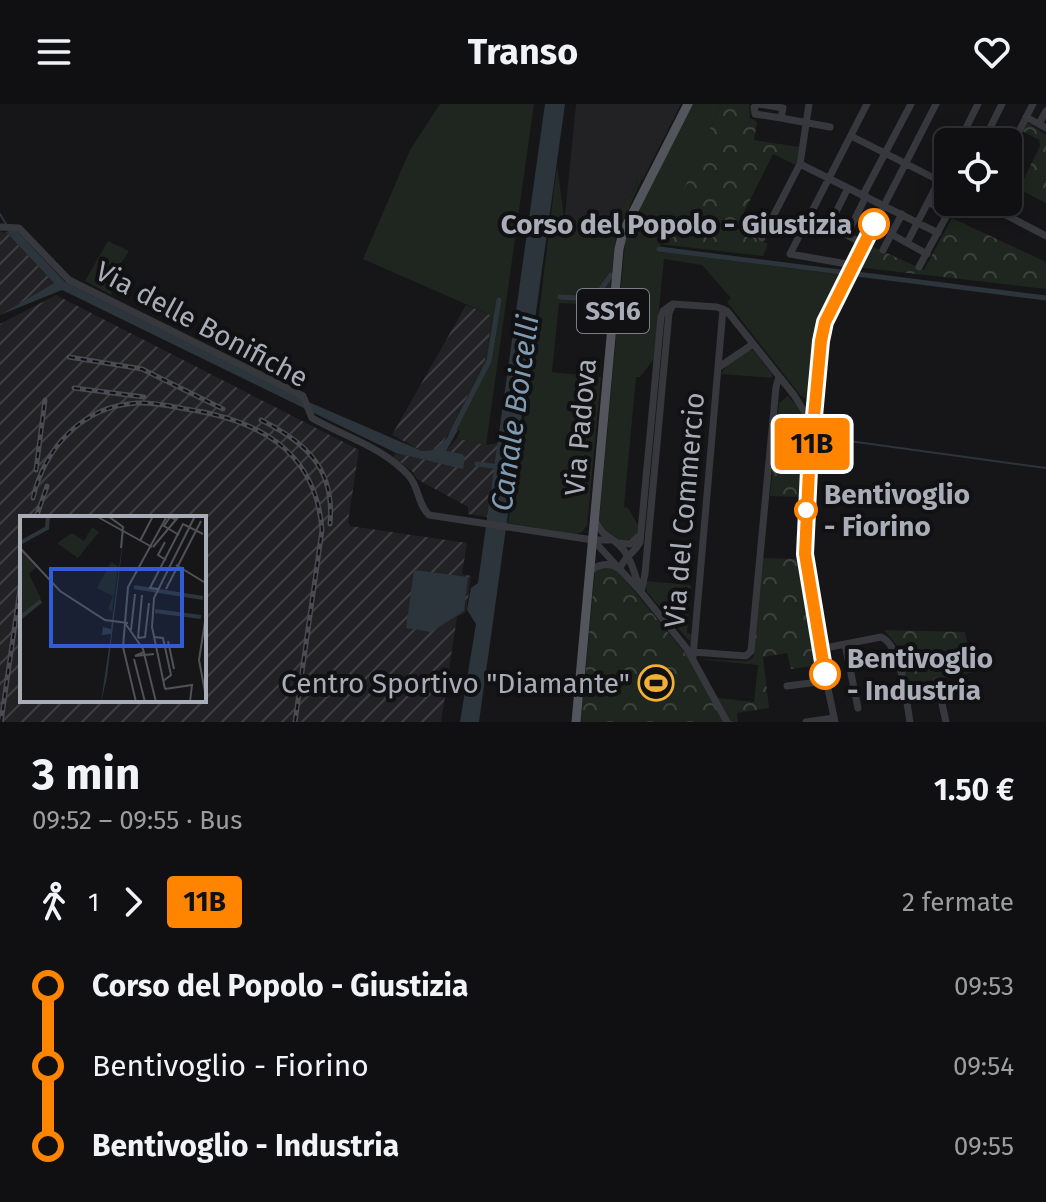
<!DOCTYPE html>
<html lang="it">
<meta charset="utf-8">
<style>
body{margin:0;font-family:"Fira Sans",sans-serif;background:#1e1e20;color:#f1f3f6;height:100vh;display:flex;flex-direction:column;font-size:30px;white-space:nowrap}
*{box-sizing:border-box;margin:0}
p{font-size:26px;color:#9c9d9f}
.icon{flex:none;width:44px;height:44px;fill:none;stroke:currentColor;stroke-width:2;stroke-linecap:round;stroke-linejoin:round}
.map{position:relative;height:618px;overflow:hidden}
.side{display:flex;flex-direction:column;background:#101012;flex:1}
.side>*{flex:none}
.badge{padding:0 16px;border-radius:6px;font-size:28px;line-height:52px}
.buttons{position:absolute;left:934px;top:24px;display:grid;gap:16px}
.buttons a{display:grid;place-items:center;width:88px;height:88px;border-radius:12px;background:#101012;box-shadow:0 4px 20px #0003,0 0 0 2px #303032;font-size:40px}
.map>.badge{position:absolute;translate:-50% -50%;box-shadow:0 0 0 4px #fff}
.legs{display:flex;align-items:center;gap:12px;height:88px;padding:0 32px;font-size:26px}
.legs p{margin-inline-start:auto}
.summary{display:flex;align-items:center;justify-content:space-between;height:136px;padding:0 32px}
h1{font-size:44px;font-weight:700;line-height:60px}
ul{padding:0 32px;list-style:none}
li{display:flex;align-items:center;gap:28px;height:80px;font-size:30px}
li i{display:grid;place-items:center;width:12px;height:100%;margin:0 10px;background:currentColor}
li i::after{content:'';width:20px;height:20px;margin:-10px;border:6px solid;border-radius:50%;background:#101012}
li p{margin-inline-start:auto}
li:first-child i{background:linear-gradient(#0000 50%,currentColor 0)}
li:last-child i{background:linear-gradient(currentColor 50%,#0000 0)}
header{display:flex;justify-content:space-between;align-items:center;height:104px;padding:0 32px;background:#101012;font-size:36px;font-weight:700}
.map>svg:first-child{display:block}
</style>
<header><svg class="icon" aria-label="menu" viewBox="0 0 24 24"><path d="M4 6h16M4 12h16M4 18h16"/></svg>Transo<svg class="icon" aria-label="heart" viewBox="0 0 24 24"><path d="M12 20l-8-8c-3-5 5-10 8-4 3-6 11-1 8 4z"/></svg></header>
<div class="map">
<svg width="1046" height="618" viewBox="0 0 1046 618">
<defs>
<pattern id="industrial-furrows" width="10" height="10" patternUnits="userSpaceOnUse" patternTransform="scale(2)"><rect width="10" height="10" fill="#222225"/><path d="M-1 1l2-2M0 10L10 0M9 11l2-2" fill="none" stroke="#3f3f43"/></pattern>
<pattern id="park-crowns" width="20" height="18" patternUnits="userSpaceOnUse" patternTransform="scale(2)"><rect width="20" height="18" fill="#1e261f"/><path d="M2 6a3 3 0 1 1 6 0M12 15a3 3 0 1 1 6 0" fill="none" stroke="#3c433d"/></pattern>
</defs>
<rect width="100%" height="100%" fill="#161618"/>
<path fill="#222225" d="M576,0H681L642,77V74L638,75L630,95L627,94L617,113L607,114L588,106L585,114L564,120Z"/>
<path fill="url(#industrial-furrows)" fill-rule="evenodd" d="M0,126L3,129L6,128L54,179L0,211Z
M56,191L359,346L348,418L350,422L467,439L462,470L471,472L466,508L457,513L441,618H0V220ZM22,414H204V596H22Z
M466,201L493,212L485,256L456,317L441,341L434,346L422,347L392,331Z
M457,334L486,341L498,339L488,413L468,410V403L417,375L412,367L393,353L396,349L463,364L446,347Z"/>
<path fill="#1e261f" d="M440,0H534L486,341L457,334L460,327L452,323L485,256L493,212L363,155L410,46Z
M691,0H721L658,147L842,171L820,220L816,236L814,289L805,294L800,291L727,198L731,194L702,161L664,155L654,255L640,273H636L624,403L628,404L638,421L637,431C623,443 605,433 599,416L626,128Z
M557,61L565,120L585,113L588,105L607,114L617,113L627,94L630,95L638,76L635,72L642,74L616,134L609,194L593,201L559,199L552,268L601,273L587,422L582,428L576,430L508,419L532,267Z
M108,137L129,147L117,166L123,169L118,178L114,177L111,191L85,177Z
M749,246L754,247L772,270V274L721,270L726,262Z
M645,477L691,481L687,529L692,530L690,538L647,488Z"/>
<path fill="url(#park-crowns)" d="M721,0H749L750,14L757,18L754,36L799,43L796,61L773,50L736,124L768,140L763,152L660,140Z
M1027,18L1046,31V99L1019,85L1040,42L1039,36L1022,27Z
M952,114L1046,158V185L857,163L869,141L924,166Z
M788,292L810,317L804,393L770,392L779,299Z
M763,454L802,455L820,561L791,565L787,549L763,553L769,604L737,609L738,618H730L718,594L754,598L758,561L697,555L747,557L753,554Z
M610,462L617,466L693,559L724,618H581L595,466Z
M884,526L965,528L973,568L906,582L898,543Z"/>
<path fill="#2c353c" d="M545,0H565L479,618H460L476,520L467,506L471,484L478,479Z
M15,125L65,178L311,299L422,347L434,346L447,334L452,323L458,326L446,347L462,350L465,353L463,365L396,349L62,186L0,211L54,179L6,128Z
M414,466L468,473L464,507L431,528L406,524Z"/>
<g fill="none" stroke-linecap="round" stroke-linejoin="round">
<path stroke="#2c353c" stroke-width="2" d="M0,110L6,120
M820,333L1046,364"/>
<path stroke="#2c353c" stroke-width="5" d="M659,145L1046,194
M560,193L594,195L611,171
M452,329L489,257L499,196
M477,360L500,363"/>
<path stroke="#37383d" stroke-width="7" d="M759,0L783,4L781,14L755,10L754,3Z
M1026,13L1046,24
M781,14L830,23
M1039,20L1046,7
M851,32L948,81
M959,38L978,0
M983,38L1002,0
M1008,49L1033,0
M800,60L938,129
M848,84L829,122L864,140
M863,91L911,0
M928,98L948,109
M981,98L1046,132
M0,123L19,124L69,176L303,292L312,314C345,333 383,343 409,372C419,383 418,401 429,411L593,436H612
M891,130L927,150
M847,131L866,92
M762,134L800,60L809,0
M907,139L948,59
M883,146L902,110
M853,161L790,150L867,0
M919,163L954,98
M673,200L717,203L727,207L794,291L813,321
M719,263L753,240
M596,418C601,431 611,433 620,442C631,453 635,471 640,486
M593,436L641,488L687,545L727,618
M617,439L630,440L640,431
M620,465C623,453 635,449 640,438L661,213L663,207L671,201
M590,468C597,460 609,458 618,464
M641,488L645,470L669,209L673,200
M845,540L858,604
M820,545L881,533C902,542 906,596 910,618
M693,548L746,552L751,547L776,283L779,273
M693,553L723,205
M937,577L946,618
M787,582L826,577
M806,618L834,614
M835,618L819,542L805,450L809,366L821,237L830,207L936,0"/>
<path stroke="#53555c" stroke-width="9" d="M576,618L619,145L623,128L688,0"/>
<defs>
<path id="rail" d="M69,253L142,265L223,305
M74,284L144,293
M261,316C307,339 335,365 330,420
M36,366L45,296
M33,394C45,343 83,302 137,299C154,298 170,302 186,305C258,316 316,346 322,426L295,618
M36,414L47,382
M1,618L22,471"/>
</defs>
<use href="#rail" stroke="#4a4c52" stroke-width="5"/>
<use href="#rail" stroke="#111113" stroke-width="2" stroke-dasharray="6" stroke-linecap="butt"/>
</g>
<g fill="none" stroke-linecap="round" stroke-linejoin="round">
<defs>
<path id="line-1" d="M825,570L805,450L809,366L821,237L825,218L874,120"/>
</defs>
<use href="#line-1" stroke="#fff" stroke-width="18"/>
<use href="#line-1" stroke="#ff8400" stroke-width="12"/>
</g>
<defs>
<symbol id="stadium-ring" viewBox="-11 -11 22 22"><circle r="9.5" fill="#111113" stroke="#f2b134" stroke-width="1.5"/><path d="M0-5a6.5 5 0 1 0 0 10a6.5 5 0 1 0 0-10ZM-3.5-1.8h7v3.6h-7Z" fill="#f2b134"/></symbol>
</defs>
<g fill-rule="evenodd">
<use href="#stadium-ring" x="636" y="559" width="40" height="40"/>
</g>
<g fill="#fff" stroke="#ff8400" stroke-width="4">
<circle cx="874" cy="120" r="14"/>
<circle cx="806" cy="406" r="10"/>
<circle cx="825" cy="570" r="14"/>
</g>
<g text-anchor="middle" stroke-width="8" stroke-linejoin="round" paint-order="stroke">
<rect fill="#111113" stroke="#7b7e86" stroke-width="2" x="577" y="185" width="72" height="44" rx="6"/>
<g font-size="26" font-weight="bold" fill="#a8adb8">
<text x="613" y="216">SS16</text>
</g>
<g font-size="28" font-weight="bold" fill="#a8adb8" stroke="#111113" text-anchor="start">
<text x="852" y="130" text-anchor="end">Corso del Popolo - Giustizia</text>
<text x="824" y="400">Bentivoglio<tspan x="824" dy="32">- Fiorino</tspan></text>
<text x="847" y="564">Bentivoglio<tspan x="847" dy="32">- Industria</tspan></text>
</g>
<g font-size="28" fill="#a8adb8" stroke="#111113">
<text transform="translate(202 220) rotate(28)" y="10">Via delle Bonifiche</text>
<text transform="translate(580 323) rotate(-85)" y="10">Via Padova</text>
<text transform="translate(684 406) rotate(-85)" y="10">Via del Commercio</text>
</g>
<g font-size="28" fill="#a8adb8" stroke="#111113" text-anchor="end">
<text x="630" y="589">Centro Sportivo "Diamante"</text>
</g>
<g font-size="30" font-style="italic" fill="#7f9bb3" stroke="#111113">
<text transform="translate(515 309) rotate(-82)" y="10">Canale Boicelli</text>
</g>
</g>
<g transform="translate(20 412)">
<rect width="186" height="186" fill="#161618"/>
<path d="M0,33L17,51L9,58L21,83L0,100ZM91,46L98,50L92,96L88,93L93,80L77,72Z" fill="#1e261f"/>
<path d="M72,11L79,16L58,42L37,27L52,17L64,25Z" fill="#1e261f"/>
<path d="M106,0L87,161L81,186L91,118L82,119L83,111L91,113Z" fill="#2c353c"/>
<path fill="none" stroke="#2c353c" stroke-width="4" d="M0,27L27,12L28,0M114,71L183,82M135,95L181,101M0,102L21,85"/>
<path fill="none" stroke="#505258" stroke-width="2" d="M76,0L132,31M88,0L103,11L101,32M157,4L150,1L144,10L159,19M120,25L133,0M145,26L138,39L146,44M133,31L159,0M0,32L40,75L85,104L108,107M156,49L184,66M138,73L130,72L163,8L183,18M146,73L181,5M186,99L179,144L186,181M105,107L123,133L136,186M111,114L115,78M134,121L143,122L151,159L143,165M118,122L122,79M118,122L125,121L129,87M148,125L154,153M124,136L115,140L134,138M114,143L125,186M145,173L132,111L134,82L175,0M145,173L172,169L170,186M116,186L103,131L108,71L147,0"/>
<path fill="#325cd3" fill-opacity="0.15" stroke="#325cd3" stroke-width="4" d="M31,53H162V130H31Z"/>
<rect width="186" height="186" fill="none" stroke="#a8adb8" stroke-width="4"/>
</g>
</svg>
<div class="buttons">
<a><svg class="icon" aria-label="locate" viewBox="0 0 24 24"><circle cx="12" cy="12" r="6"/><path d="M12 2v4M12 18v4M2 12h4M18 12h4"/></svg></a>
</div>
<b class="badge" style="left:812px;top:340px;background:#ff8400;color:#111">11B</b>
</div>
<section class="side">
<div class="summary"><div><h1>3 min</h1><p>09:52 – 09:55 · Bus</p></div><b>1.50 €</b></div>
<div class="legs"><svg class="icon" aria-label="walk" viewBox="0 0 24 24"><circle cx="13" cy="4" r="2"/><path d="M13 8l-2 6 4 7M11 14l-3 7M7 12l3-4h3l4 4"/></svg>1<svg class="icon" aria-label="forward" viewBox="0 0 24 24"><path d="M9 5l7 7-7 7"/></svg><b class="badge" style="background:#ff8400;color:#111">11B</b><p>2 fermate</p></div>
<ul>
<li><i style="color:#ff8400"></i><b>Corso del Popolo - Giustizia</b><p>09:53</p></li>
<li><i style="color:#ff8400"></i><span>Bentivoglio - Fiorino</span><p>09:54</p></li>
<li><i style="color:#ff8400"></i><b>Bentivoglio - Industria</b><p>09:55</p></li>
</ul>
</section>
